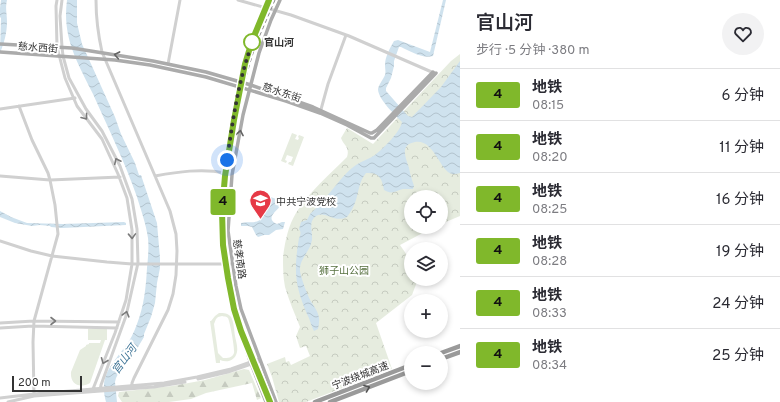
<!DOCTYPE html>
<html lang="zh">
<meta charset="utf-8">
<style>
body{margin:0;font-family:Overpass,"Noto Sans SC",sans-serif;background:#f2f2f3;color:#2b2b33;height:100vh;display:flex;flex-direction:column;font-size:15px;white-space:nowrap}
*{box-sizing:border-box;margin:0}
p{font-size:13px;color:#7c7c81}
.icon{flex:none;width:22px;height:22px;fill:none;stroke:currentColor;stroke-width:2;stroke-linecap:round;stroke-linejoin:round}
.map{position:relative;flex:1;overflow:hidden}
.panel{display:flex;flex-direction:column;background:#fff;width:320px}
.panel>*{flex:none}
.badge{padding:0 8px;border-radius:3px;font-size:14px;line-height:26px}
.controls{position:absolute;left:404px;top:190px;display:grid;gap:8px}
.controls a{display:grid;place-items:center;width:44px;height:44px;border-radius:50%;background:#fff;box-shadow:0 2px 6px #0003;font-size:20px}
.scale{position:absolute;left:12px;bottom:10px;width:70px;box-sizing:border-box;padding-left:4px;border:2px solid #333;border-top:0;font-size:11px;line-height:14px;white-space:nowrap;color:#333;-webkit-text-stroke:3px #fff;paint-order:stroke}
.you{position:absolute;width:20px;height:20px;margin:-10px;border:3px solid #fff;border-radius:50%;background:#1a73e8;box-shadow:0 0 0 6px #1a73e833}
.map>.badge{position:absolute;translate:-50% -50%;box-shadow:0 0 0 2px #fff}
.round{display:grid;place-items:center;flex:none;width:42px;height:42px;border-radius:21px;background:#f2f2f3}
.headline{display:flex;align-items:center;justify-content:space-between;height:68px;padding:0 16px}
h1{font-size:19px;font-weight:600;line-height:30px}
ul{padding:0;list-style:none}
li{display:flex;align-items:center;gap:12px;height:52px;padding:0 16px;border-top:1px solid #e1e1e2}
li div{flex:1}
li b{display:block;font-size:15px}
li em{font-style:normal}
li .badge{min-width:44px;font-weight:700;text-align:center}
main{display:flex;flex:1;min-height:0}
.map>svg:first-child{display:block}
</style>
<main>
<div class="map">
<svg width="460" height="402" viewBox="0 0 460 402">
<defs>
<pattern id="forest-firs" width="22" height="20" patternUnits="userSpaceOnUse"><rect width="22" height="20" fill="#e6ecdf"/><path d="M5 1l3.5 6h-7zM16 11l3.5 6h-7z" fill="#c6cbc0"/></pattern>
<pattern id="park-crowns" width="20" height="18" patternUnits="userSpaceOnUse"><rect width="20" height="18" fill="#e6ecdf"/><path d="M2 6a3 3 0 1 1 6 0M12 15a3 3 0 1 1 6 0" fill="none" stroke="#c6cbc0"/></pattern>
<pattern id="water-waves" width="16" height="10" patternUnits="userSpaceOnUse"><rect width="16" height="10" fill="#cfe2ee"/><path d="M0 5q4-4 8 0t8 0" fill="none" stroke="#b2c2cd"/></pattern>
</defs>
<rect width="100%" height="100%" fill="#fff"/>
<path fill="#e6ecdf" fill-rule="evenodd" d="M292,133L297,135L295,139L298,140L299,138L298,137L299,135L304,137L293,166L288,164L289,162H291L293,157L287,155L285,160L287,161L286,163L281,161Z
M219,313C224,313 228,313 231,317C234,322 234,330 235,336C236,341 238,347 237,352C235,361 227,363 220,360V363H216L210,321H211L215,316ZM222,316C225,317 226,316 228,318C230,322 235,349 234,353C232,358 228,358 223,358L218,353L214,324L216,319L218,317Z
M88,329H107V340H105L90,383C79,389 70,384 71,372L80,350L86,346V345L89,344V343H100L101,340H88Z"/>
<path fill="url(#forest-firs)" d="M244,369L249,370L261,398L257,400L252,383L206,393L191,399L169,402H122L118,396L119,392L172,386L205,380Z"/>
<path fill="url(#park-crowns)" d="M460,54V216L441,224V197H411V227H434L400,245L411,261V279H418L412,295L376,323L392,369L306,402H279L272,377L267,364L285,357L286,362L289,361L291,365L310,356L306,346L300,348L296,336L300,327C295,314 289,301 285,287C283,277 283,267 283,257C285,242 288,226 296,213C308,193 331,173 347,157C350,147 344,146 341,138L347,128L373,144L451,61Z"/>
<path fill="url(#water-waves)" d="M1,0H7C5,9 7,13 7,22C7,33 4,43 0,53L1,18L0,17V8Z
M67,0H77V23L82,44L115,117L121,134L135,163L139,175H141L157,223L160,258V268L157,283L155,303L151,317L144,334V337L135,352L119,372L116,378L115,382L117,402H106C99,376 110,367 124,348C130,341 134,332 137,324C144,306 146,287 147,268C148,258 149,248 148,238C146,224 141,210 137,197C125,162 108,128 93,94C77,61 62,38 67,0Z
M443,0H446L433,56C422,59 410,51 401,47H399L394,61V66L391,78L386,88V91L408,116L412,117L441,87L460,61V173C456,174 452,175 448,172C440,165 437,154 429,147C426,143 420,141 415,142C399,145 406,158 409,168C410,174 412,180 414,186L413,189C410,189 406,189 403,189C395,191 392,195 384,190C382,178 379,172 366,173C359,182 359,190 356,200C354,206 351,212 347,217C335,223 327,212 318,215C307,220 313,232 312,240C310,252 299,259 300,271C301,278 308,297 312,303C314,307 317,310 318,314C320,319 319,324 318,329L314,331C311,326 310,319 307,314C294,284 294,269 299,238C301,234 301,232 299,229L301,222L307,220L310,214L324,201V199C335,188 343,174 356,165C362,161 369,159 375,155C384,148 400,132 402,122C395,115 378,99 378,89C379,84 383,80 385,75C386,71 385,69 385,65C385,57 390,48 394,41L398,40L430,52Z
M268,196L276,199H279C281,201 282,202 281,205C280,209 263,218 277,224L282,222H285L283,229L276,230L269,235H264L258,237L256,235L252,227L248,226H241V223C248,221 254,224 260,220C262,216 262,212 258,209L259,205L262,206L263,201V200L265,197Z
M0,211L11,217L27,223L63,224L124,222L126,223V225L62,228L51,227L50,226L40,225L32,226L15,223L0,217Z"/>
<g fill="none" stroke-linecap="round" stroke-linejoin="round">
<path stroke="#d0d0d0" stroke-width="3" d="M57,0L56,6L57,47L65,78L77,106L102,139L118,174L127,198L132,230V264L126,300L115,333L93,389V391
M62,0L60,16L62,47L63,56L69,78L86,109L102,131L120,166L132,199L137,229L138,263L126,316L101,385L100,391
M96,0C96,18 98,34 102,52L170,211L176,234L177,251L176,275L173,294L168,310L134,378L132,383V388
M238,0L291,15L349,36L434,73
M168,64L180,0
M19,106L32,140L48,173L50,180L55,205L58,234L34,321L33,342L34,396
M0,109L75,98
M320,113L328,84L346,35
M0,176L50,180L120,177
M155,176C177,172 202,168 225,173
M0,241L31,251L52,256L107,262L132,264H233
M0,323L34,321L119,322
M0,328L33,326L117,328
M198,379L228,372L260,361
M0,398L34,394L164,383L197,377L231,369L259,359
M8,402L34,396L154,387L185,382"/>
<path stroke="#ababab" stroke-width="3.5" d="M0,44L72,48L153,61L206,72L251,85L313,107L370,133H372L377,130L433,72
M0,52L115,60L150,65L206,77L286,101L320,113L347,125L371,138H374L436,73
M266,402L249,358L231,298L222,240V207L225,173L240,86L249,50L269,0
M276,402L241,309L236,286L228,231L232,175L243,115L259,53L271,20L280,0"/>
<path stroke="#9a9a9a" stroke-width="4.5" d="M441,353L460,346
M441,359L460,352
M315,402L411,365
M330,402L411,371"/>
<path stroke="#888" stroke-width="1" stroke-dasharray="4 3" stroke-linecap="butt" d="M271,402C258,370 243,336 235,302C224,261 221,217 226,175C228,162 231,149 233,136C239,105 246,72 257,42C263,28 269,14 275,0"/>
</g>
<defs><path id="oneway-chevron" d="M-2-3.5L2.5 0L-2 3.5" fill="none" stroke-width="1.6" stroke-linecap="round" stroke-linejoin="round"/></defs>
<g stroke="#636363">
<use href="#oneway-chevron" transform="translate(117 55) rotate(-169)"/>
<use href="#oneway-chevron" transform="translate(240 133) rotate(-80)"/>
</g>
<g stroke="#7a7a7a">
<use href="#oneway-chevron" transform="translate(85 117) rotate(53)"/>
<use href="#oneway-chevron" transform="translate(117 161) rotate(-116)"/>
<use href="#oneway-chevron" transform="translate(132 236) rotate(88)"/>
<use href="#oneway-chevron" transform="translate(126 314) rotate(-75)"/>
<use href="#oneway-chevron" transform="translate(53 321)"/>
<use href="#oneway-chevron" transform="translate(104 361) rotate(112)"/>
</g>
<use stroke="#525252" href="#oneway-chevron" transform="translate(367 388) rotate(-21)"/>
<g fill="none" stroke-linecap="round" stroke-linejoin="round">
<defs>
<path id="line" d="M269,0L252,41L245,64L234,120L225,176L222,211L223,245L228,278L234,309L241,331L270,402"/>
</defs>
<use href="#line" stroke="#fff" stroke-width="9"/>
<use href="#line" stroke="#80b82b" stroke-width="6"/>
<path stroke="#333" stroke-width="4" stroke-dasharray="0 7.2" d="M227,160C233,119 239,75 255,36L252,42"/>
</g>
<defs>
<symbol id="university-pin" viewBox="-11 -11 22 30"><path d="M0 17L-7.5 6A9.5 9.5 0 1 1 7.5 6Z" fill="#e63946" stroke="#fff"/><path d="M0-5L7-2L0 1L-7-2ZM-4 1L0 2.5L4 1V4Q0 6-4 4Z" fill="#fff"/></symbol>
</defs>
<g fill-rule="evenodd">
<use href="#university-pin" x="248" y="188" width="25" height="34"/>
</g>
<circle fill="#fff" stroke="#80b82b" stroke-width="2" cx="252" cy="42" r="8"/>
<g text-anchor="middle" stroke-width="4" stroke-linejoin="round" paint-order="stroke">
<g font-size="10" font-weight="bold" fill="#333" stroke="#fff" text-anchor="start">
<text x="264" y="46">官山河</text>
</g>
<g font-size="10" fill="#333" stroke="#fff">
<text transform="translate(38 47) rotate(4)" y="4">慈水西街</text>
<text transform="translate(282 92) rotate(18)" y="4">慈水东街</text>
<text transform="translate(240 259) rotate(82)" y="4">慈孝南路</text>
<text transform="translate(360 375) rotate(-21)" y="4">宁波绕城高速</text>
</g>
<g font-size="10" fill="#333" stroke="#fff" text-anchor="start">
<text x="276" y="205">中共宁波党校</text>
</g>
<g font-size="10" fill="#56703f" stroke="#fff">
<text x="344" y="274">狮子山公园</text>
</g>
<g font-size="11" font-style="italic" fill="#3f7597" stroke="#fff">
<text transform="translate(124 359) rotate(-54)" y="4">官山河</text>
</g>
</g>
</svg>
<div class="controls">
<a><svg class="icon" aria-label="locate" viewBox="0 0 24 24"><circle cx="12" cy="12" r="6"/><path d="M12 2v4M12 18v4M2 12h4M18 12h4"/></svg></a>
<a><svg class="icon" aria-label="layers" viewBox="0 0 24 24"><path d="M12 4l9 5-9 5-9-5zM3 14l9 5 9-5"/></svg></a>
<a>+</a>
<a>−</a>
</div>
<div class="scale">200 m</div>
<div class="you" style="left:227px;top:160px"></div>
<b class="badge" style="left:223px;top:202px;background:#80b82b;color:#111">4</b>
</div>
<section class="panel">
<div class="headline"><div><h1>官山河</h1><p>步行 · 5 分钟 · 380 m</p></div><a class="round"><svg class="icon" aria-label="heart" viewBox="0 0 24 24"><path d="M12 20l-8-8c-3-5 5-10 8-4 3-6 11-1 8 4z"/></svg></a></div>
<ul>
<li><span class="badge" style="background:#80b82b;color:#111">4</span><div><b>地铁</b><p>08:15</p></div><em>6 分钟</em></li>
<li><span class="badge" style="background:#80b82b;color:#111">4</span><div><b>地铁</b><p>08:20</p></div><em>11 分钟</em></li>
<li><span class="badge" style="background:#80b82b;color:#111">4</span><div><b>地铁</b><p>08:25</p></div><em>16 分钟</em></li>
<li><span class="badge" style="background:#80b82b;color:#111">4</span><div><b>地铁</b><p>08:28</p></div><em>19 分钟</em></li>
<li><span class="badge" style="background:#80b82b;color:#111">4</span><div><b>地铁</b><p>08:33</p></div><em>24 分钟</em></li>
<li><span class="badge" style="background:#80b82b;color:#111">4</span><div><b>地铁</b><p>08:34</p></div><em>25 分钟</em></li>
</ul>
</section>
</main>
